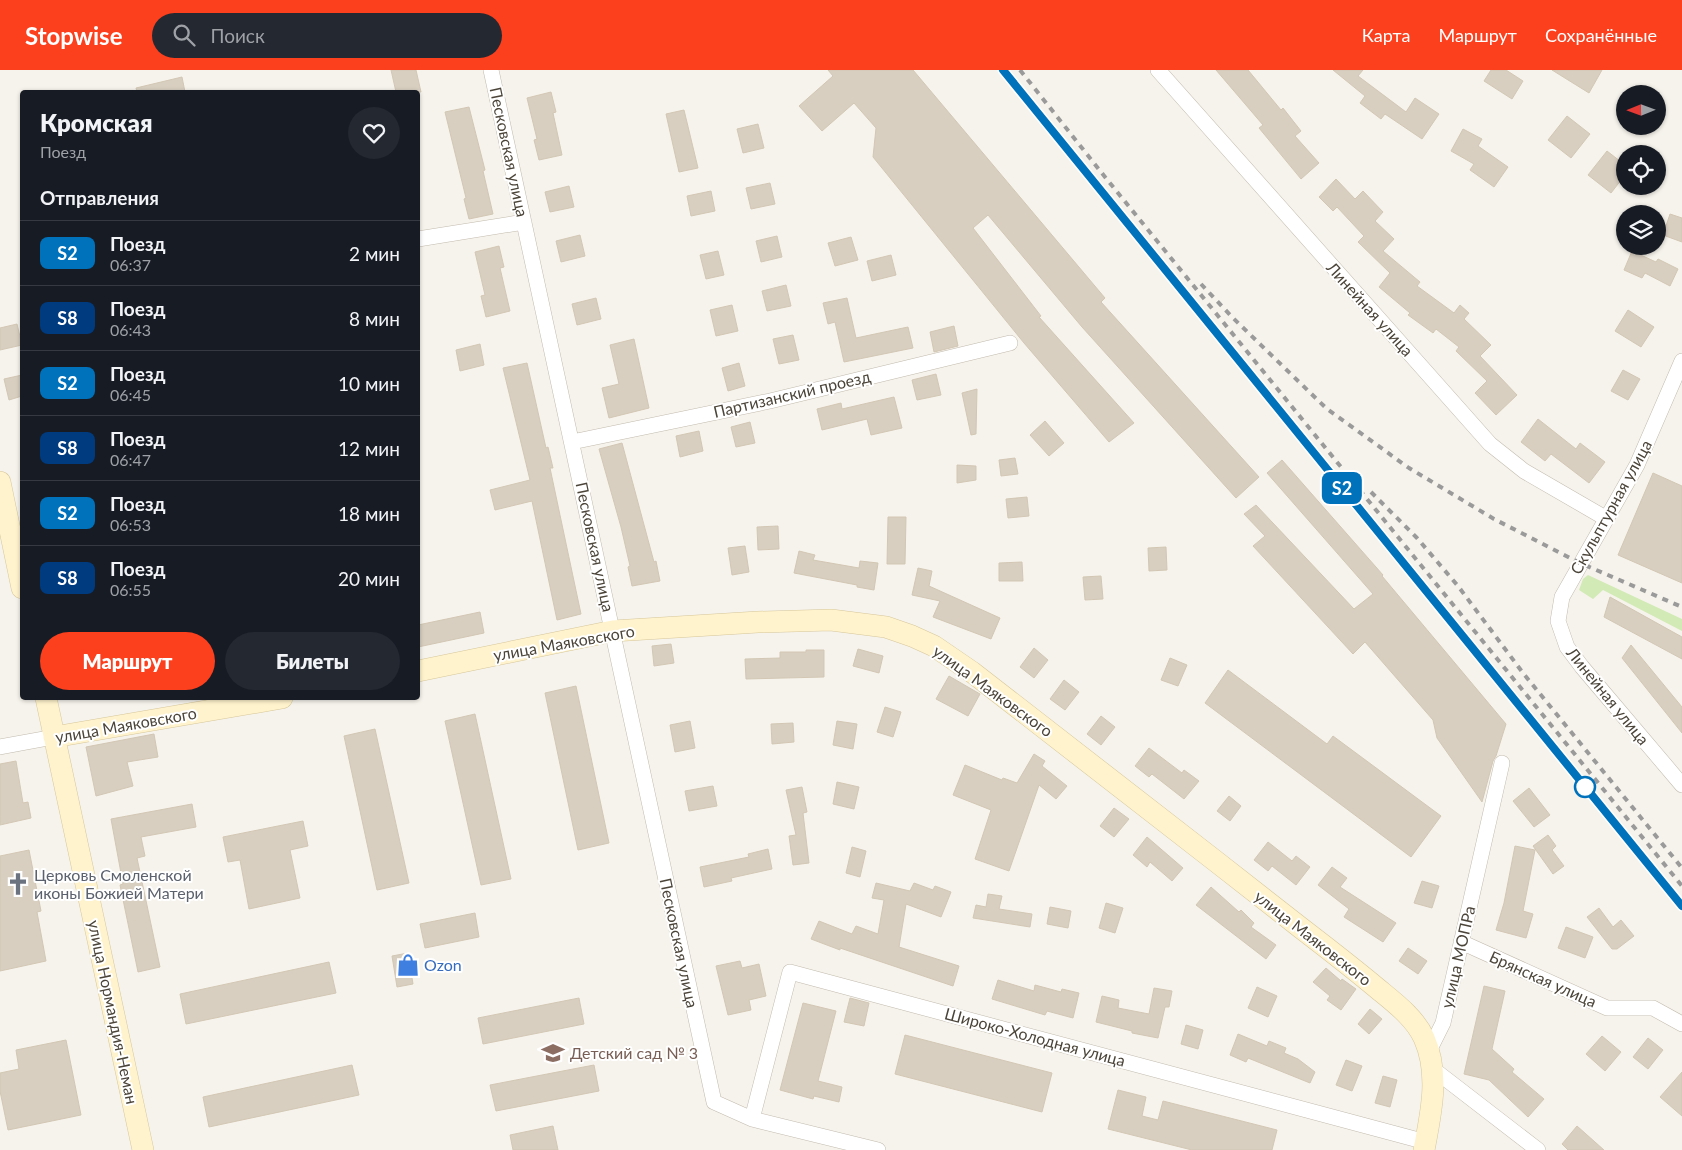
<!DOCTYPE html>
<html lang="ru">
<meta charset="utf-8">
<style>
body{margin:0;font-family:Lato,sans-serif;background:#242831;color:#f1f3f6;height:100vh;display:flex;flex-direction:column;font-size:19px;white-space:nowrap}
*{box-sizing:border-box;margin:0}
p{font-size:16px;color:#9ea1a6}
.icon{flex:none;width:28px;height:28px;fill:none;stroke:currentColor;stroke-width:2;stroke-linecap:round;stroke-linejoin:round}
.map{position:relative;flex:1;overflow:hidden}
.panel{position:absolute;left:20px;top:20px;width:400px;height:610px;display:flex;flex-direction:column;background:#171b24;border-radius:5px;box-shadow:0 1px 4px #0004}
.panel>*{flex:none}
.badge{padding:0 10px;border-radius:8px;font-size:18px;line-height:32px}
.needle{width:32px;rotate:269deg}
.buttons{position:absolute;left:1616px;top:15px;display:grid;gap:10px}
.buttons a{display:grid;place-items:center;width:50px;height:50px;border-radius:50%;background:#171b24;box-shadow:0 1px 4px #0004;font-size:25px}
.map>.badge{position:absolute;translate:-50% -50%;box-shadow:0 0 0 2px #fff}
h2{padding:0 20px;font-size:19px;line-height:45px}
.round{display:grid;place-items:center;flex:none;width:52px;height:52px;border-radius:26px;background:#242831}
.overview{display:flex;align-items:center;justify-content:space-between;height:85px;padding:0 20px}
h1{font-size:24px;font-weight:800;line-height:38px}
.button{display:flex;gap:10px;margin-top:auto;padding:10px 20px}
.button a{flex:1;height:58px;border-radius:30px;background:#fc3f1d;color:#fff;font-size:20px;font-weight:800;line-height:58px;text-align:center}
.button a+a{background:#242831;color:#f1f3f6}
ul{padding:0;list-style:none}
li{display:flex;align-items:center;gap:15px;height:65px;padding:0 20px;border-top:1px solid #363941}
li div{flex:1}
li b{display:block;font-size:19px}
li em{font-style:normal}
li .badge{min-width:55px;font-weight:700;text-align:center}
header{display:flex;align-items:center;gap:30px;box-sizing:border-box;height:70px;padding:0 25px;background:#fc3f1d;color:#fff}
header strong{font-size:24px}
nav{display:flex;gap:28px;margin-inline-start:auto;font-size:18px}
.search{width:350px;height:45px;background:#242831;display:flex;align-items:center;gap:12px;box-sizing:border-box;padding:0 18px;border-radius:28px;color:#9ea1a6;font-size:19px}
.map>svg:first-child{display:block}
</style>
<header>
<strong>Stopwise</strong>
<div class="search"><svg class="icon" aria-label="search" viewBox="0 0 24 24"><circle cx="10" cy="10" r="6"/><path d="M15 15l6 6"/></svg>Поиск</div>
<nav><a>Карта</a><a>Маршрут</a><a>Сохранённые</a></nav>
</header>
<div class="map">
<svg width="1682" height="1080" viewBox="0 0 1682 1080">
<rect width="100%" height="100%" fill="#f6f3ec"/>
<path fill="#d2eab5" d="M1588,505L1682,549V561L1603,520L1593,529L1579,520L1583,509Z"/>
<path fill="#d8cfc1" stroke="#d3c7b4" d="M391,0H416L421,22H396Z
M828,0H913L1105,228L1101,232L1259,407L1236,428L1082,257L988,145L973,158L1041,246L1039,247L1134,353L1109,372L1024,273L873,87L876,58L854,33L822,61L799,36L833,6Z
M1216,0H1248L1281,40L1283,38L1301,61L1295,66L1319,93L1301,109L1259,58L1263,55Z
M1333,0H1363L1358,6L1406,42L1415,28L1439,44L1422,69L1385,44L1381,49L1360,33L1365,26Z
M1491,0H1506L1523,11L1512,29L1484,11Z
M1552,0H1602L1589,23Z
M182,7L185,22H137L136,18Z
M551,22L556,42L553,43L562,85L539,90L534,70L537,69L527,28Z
M469,37L485,100L483,101L493,144L469,149L464,129L466,128L445,42Z
M684,40L698,98L679,102L666,44Z
M1567,46L1590,64L1571,88L1548,70Z
M758,54L764,78L743,83L737,59Z
M1463,59L1482,69L1478,76L1508,97L1494,117L1470,100L1474,94L1451,81Z
M1607,81L1625,95V105L1611,123L1588,105Z
M1336,109L1355,129L1363,121L1383,142L1375,151L1394,169L1383,181L1420,212L1417,216L1454,243L1460,235L1469,243L1464,249L1491,275L1480,286L1517,325L1496,345L1475,323L1487,311L1456,281L1459,277L1436,259L1433,263L1408,245L1410,243L1379,217L1390,203L1358,172L1364,166L1337,137L1333,141L1319,127Z
M770,113L775,134L751,139L746,118Z
M569,116L574,137L550,142L545,122Z
M711,121L715,141L691,146L687,126Z
M1670,144L1682,148V172L1663,165Z
M580,165L585,186L561,192L556,171Z
M777,166L782,187L761,192L756,171Z
M851,167L858,190L835,196L828,173Z
M499,176L504,197L500,198L510,241L486,247L481,226L485,225L475,182Z
M718,181L724,205L706,209L700,185Z
M1632,181L1656,192L1658,189L1678,199L1670,216L1645,203L1642,208L1624,200Z
M891,185L896,205L872,211L867,191Z
M786,215L791,236L767,241L762,221Z
M596,228L601,249L577,255L572,234Z
M847,228L856,268L908,257L913,278L844,292L835,252L828,254L823,233Z
M732,235L738,261L716,266L710,240Z
M1628,240L1654,257L1641,277L1615,261Z
M17,254L22,275L0,280V258Z
M954,256L958,276L934,282L930,262Z
M793,265L799,290L779,294L773,269Z
M634,269L649,338L609,348L602,318L619,314L610,275Z
M480,274L484,295L460,301L456,280Z
M527,293L546,378L548,377L553,398H550L581,544L557,550L532,431L495,440L490,420L530,410L503,298Z
M739,293L745,316L728,321L722,298Z
M1623,300L1640,309L1628,330L1611,321Z
M936,304L941,325L917,330L912,310Z
M22,305V326L9,330L4,309Z
M977,319L976,364L971,365L962,323Z
M894,327L902,358L871,365L867,349L822,360L817,339L841,333L842,339Z
M1538,349L1576,379L1580,373L1605,392L1589,413L1551,384L1545,391L1521,372Z
M1045,351L1064,373L1049,386L1030,365Z
M750,352L755,373L736,377L731,357Z
M699,361L703,381L680,387L676,366Z
M622,373L654,492L656,491L660,511L632,516L628,497L630,496L621,457L599,379Z
M1015,388L1018,404L1001,406L999,390Z
M1282,390L1383,505L1382,506L1506,654L1496,686L1493,691L1482,732L1437,668L1433,650L1365,572L1353,584L1253,476L1265,466L1244,444L1256,435L1354,539L1373,524L1267,403Z
M957,395L976,396V410L957,413Z
M1653,403L1682,416V513L1618,485Z
M1027,427L1029,446L1008,448L1006,429Z
M888,447H906L905,494H887Z
M778,456L779,479L758,480L757,457Z
M745,476L749,502L732,505L728,478Z
M1166,477L1167,500L1149,501L1148,478Z
M799,481L815,485L813,490L859,498L860,491L878,493L874,520L857,517V515L794,503Z
M1022,492L1023,511H999V493Z
M918,498L932,501L929,516L1000,548L991,569L933,547L940,531L912,525Z
M1101,506L1103,529L1085,530L1083,507Z
M1610,527L1682,567V589L1604,547Z
M480,542L484,563L418,577V555Z
M671,574L674,593L654,596L652,576Z
M1631,575L1682,637V663L1622,588Z
M1034,578L1048,590L1034,608L1020,597Z
M858,579L883,586L879,603L853,596Z
M806,580H824V607L746,609L745,589L780,588V582H806Z
M1170,588L1187,595L1178,616L1161,610Z
M1228,600L1327,674L1333,666L1441,746L1411,787L1205,633Z
M949,606L980,624L968,646L936,629Z
M1064,610L1079,622L1065,640L1050,629Z
M576,616L609,773L578,780L545,623Z
M885,637L901,642L893,667L877,662Z
M475,644L511,809L481,815L445,651Z
M1101,646L1115,657L1101,675L1087,664Z
M690,651L695,678L675,682L670,655Z
M837,651L857,654L853,679L833,675Z
M793,653L794,672L772,674L771,654Z
M375,659L409,813L377,820L344,666Z
M154,664L158,687L127,692L133,716L96,726L86,677Z
M1149,678L1182,703L1184,700L1199,711L1184,729L1152,704L1149,707L1135,696Z
M1034,684L1045,691L1042,696L1067,716L1056,729L1039,715L1009,801L975,789L991,740L953,725L965,695L1002,710L1003,708L1017,713Z
M16,691L23,733L28,732L31,748L0,755V694Z
M837,712L859,717L854,739L833,734Z
M713,716L717,736L689,741L685,721Z
M802,717L807,742L803,743L809,793L793,795L789,766L796,765L786,720Z
M1529,718L1550,745L1534,757L1513,731Z
M1229,726L1241,736L1230,751L1217,741Z
M192,734L196,757L141,767L145,786L137,788L160,897L138,902L120,815L123,814L111,749Z
M1114,738L1129,749L1114,767L1100,756Z
M303,751L308,776L290,780L300,828L249,839L240,790L228,792L223,767Z
M1548,765L1556,776L1552,780L1564,796L1553,804L1533,776Z
M1147,767L1183,798L1172,811L1150,792L1147,797L1133,785Z
M1268,772L1292,791L1296,786L1310,797L1296,815L1272,796L1268,801L1254,790Z
M1515,776L1535,780L1523,841L1533,844L1526,868L1496,860L1504,833Z
M852,777L866,781L860,807L846,803Z
M768,779L772,799L731,808L732,811L704,817L700,797L749,787L748,784Z
M29,780L41,841L37,842L46,891L0,901V786Z
M1332,797L1347,808L1340,817L1396,853L1383,872L1344,847L1349,839L1318,815Z
M1422,811L1439,816L1432,838L1414,833Z
M876,813L910,821L914,813L933,820L935,816L951,822L941,847L906,834L899,877L959,896L953,916L840,878V880L811,869L819,851L852,864L856,856L878,864L884,830L872,828Z
M1211,817L1239,842L1241,840L1254,853L1251,857L1276,875L1266,889L1196,835Z
M988,824L1002,826L999,839L1032,844L1030,857L973,848L976,835L986,837Z
M1106,833L1123,838L1115,863L1099,858Z
M1050,837L1071,841L1068,858L1047,854Z
M1599,838L1613,857L1621,850L1634,866L1617,879H1612L1587,847Z
M475,843L479,867L425,878L420,854Z
M1566,857L1593,867L1585,888L1558,878Z
M1408,878L1427,891L1418,904L1399,891Z
M408,883L413,914L397,917L392,886Z
M740,891L742,898L759,894L766,926L749,930L751,940L728,945L716,896Z
M329,892L336,923L186,954L180,924Z
M1326,898L1341,911L1342,909L1356,919L1341,940L1327,930L1330,926L1313,912Z
M998,910L1034,921L1035,915L1061,922L1062,919L1079,923L1073,948L1047,941L1045,945L992,929Z
M1484,916L1505,921L1492,979L1514,999L1512,1002L1544,1029L1528,1047L1489,1010L1464,1004Z
M1257,917L1277,926L1268,947L1248,938Z
M1154,918L1172,921L1169,937H1165L1158,968L1132,963V961L1096,952L1102,926L1119,930L1118,938L1149,944Z
M579,928L584,954L483,974L478,948Z
M850,928L869,933L864,956L844,952Z
M803,933L836,941L818,1011L842,1017L839,1032L814,1026L813,1029L780,1020Z
M1370,939L1382,949L1369,964L1358,954Z
M1186,955L1203,960L1198,979L1181,974Z
M1238,964L1267,976L1269,971L1286,978L1284,983L1298,989L1315,1002L1310,1013L1248,988L1246,992L1230,985Z
M905,965L1052,1003L1042,1042L895,1004Z
M1602,966L1621,982L1605,1001L1586,984Z
M1648,968L1663,980L1648,999L1633,987Z
M66,970L81,1045L8,1060L0,1021V1003L19,999L16,980Z
M1346,990L1362,996L1352,1021L1336,1015Z
M352,995L359,1025L209,1057L203,1027Z
M594,995L599,1021L496,1041L490,1015Z
M1682,1002V1046L1660,1027Z
M1383,1006L1397,1010L1390,1037L1375,1033Z
M1118,1020L1146,1027L1142,1046L1158,1050L1163,1031L1277,1060L1272,1080H1192L1108,1059Z
M553,1056L558,1080H513L510,1065Z
M1577,1056L1604,1080H1568L1562,1074Z"/>
<g fill="none" stroke-linecap="round" stroke-linejoin="round">
<defs>
<path id="street" d="M491,0L714,1032L752,1049L878,1080
M1158,0L1490,374L1524,401L1607,449
M418,169L524,152
M1682,291L1637,395L1562,527L1558,551L1567,577L1582,597L1682,715
M572,372L770,331L1010,273
M0,677L54,667
M1461,872L1607,938H1653L1682,954
M1429,981L1443,953L1502,693
M1433,999L1538,1080
M752,1049L790,902L1426,1072"/>
<path id="secondary" d="M0,412L22,518
M418,601L613,561L758,552L831,550L886,557L912,566L934,576L972,602C1082,688 1192,772 1301,858C1327,878 1353,898 1378,919C1395,933 1415,948 1424,968C1440,1004 1431,1043 1424,1080
M46,628L143,1080
M54,667L282,628"/>
</defs>
<use href="#street" stroke="#c2bbae" stroke-width="16"/>
<use href="#secondary" stroke="#d6c79b" stroke-width="22"/>
<use href="#street" stroke="#fff" stroke-width="15"/>
<use href="#secondary" stroke="#fff3cd" stroke-width="21"/>
<path stroke="#9a9a9a" stroke-width="4" stroke-dasharray="6 6" stroke-linecap="butt" d="M1003,0L1682,836
M1020,0L1105,107L1682,816
M1201,214L1232,247L1327,339L1409,398L1494,449L1580,493L1682,537
M1371,422L1417,468L1458,516L1523,603L1682,798"/>
</g>
<g fill="none" stroke-linecap="round" stroke-linejoin="round">
<defs>
<path id="line" d="M1003,0L1682,836"/>
</defs>
<use href="#line" stroke="#fff" stroke-width="11"/>
<use href="#line" stroke="#0072bc" stroke-width="8"/>
</g>
<defs>
<symbol id="church-bare" viewBox="-9 -9 18 18"><path d="M-1.2-6h2.4v3.5h3.3v2.4h-3.3V6h-2.4V-.1h-3.3v-2.4h3.3Z" fill="#6b7280" stroke="#fff" stroke-width="2.5" paint-order="stroke"/></symbol>
<symbol id="shop-bare" viewBox="-9 -9 18 18"><path d="M-5-2.5h2.3a2.7 3.5 0 0 1 5.4 0H5L5.5 6h-11ZM-1.5-2.5h3a1.5 2.3 0 0 0-3 0Z" fill="#3f7fe0" stroke="#fff" stroke-width="2.5" paint-order="stroke"/></symbol>
<symbol id="school-bare" viewBox="-9 -9 18 18"><path d="M0-5L7-2L0 1L-7-2ZM-4 1L0 2.5L4 1V4Q0 6-4 4Z" fill="#8d6e63" stroke="#fff" stroke-width="2.5" paint-order="stroke"/></symbol>
</defs>
<g fill-rule="evenodd">
<use href="#church-bare" x="2" y="798" width="32" height="32"/>
<use href="#shop-bare" x="392" y="879" width="32" height="32"/>
<use href="#school-bare" x="537" y="967" width="32" height="32"/>
</g>
<circle fill="#fff" stroke="#0072bc" stroke-width="2.5" cx="1585" cy="717" r="10"/>
<g text-anchor="middle" stroke-width="4" stroke-linejoin="round" paint-order="stroke">
<g font-size="16" fill="#4b4439" stroke="#fff">
<text transform="translate(509 82) rotate(78)" y="6">Песковская улица</text>
<text transform="translate(1370 239) rotate(48)" y="6">Линейная улица</text>
<text transform="translate(792 324) rotate(-13)" y="6">Партизанский проезд</text>
<text transform="translate(1611 437) rotate(-61)" y="6">Скульптурная улица</text>
<text transform="translate(595 477) rotate(78)" y="6">Песковская улица</text>
<text transform="translate(564 573) rotate(-10)" y="6">улица Маяковского</text>
<text transform="translate(993 621) rotate(36)" y="6">улица Маяковского</text>
<text transform="translate(1608 626) rotate(51)" y="6">Линейная улица</text>
<text transform="translate(126 655) rotate(-10)" y="6">улица Маяковского</text>
<text transform="translate(1313 868) rotate(38)" y="6">улица Маяковского</text>
<text transform="translate(679 873) rotate(78)" y="6">Песковская улица</text>
<text transform="translate(1458 887) rotate(-77)" y="6">улица МОПРа</text>
<text transform="translate(1543 909) rotate(24)" y="6">Брянская улица</text>
<text transform="translate(113 942) rotate(78)" y="6">улица Нормандия-Неман</text>
<text transform="translate(1035 967) rotate(15)" y="6">Широко-Холодная улица</text>
</g>
<g font-size="16" fill="#5b616d" stroke="#fff" text-anchor="start">
<text x="34" y="811">Церковь Смоленской<tspan x="34" dy="18">иконы Божией Матери</tspan></text>
</g>
<g font-size="16" fill="#366cbe" stroke="#fff" text-anchor="start">
<text x="424" y="901">Ozon</text>
</g>
<g font-size="16" fill="#785e54" stroke="#fff" text-anchor="start">
<text x="570" y="989">Детский сад № 3</text>
</g>
</g>
</svg>
<div class="buttons">
<a><svg class="needle" viewBox="-14 -14 28 28"><path d="M0-13l5 13h-10z" fill="#e53935"/><path d="M0 13l5-13h-10z" fill="#9ea1a6"/></svg></a>
<a><svg class="icon" aria-label="locate" viewBox="0 0 24 24"><circle cx="12" cy="12" r="6"/><path d="M12 2v4M12 18v4M2 12h4M18 12h4"/></svg></a>
<a><svg class="icon" aria-label="layers" viewBox="0 0 24 24"><path d="M12 4l9 5-9 5-9-5zM3 14l9 5 9-5"/></svg></a>
</div>
<b class="badge" style="left:1342px;top:418px;background:#0072bc;color:#fff">S2</b>
<section class="panel">
<div class="overview"><div><h1>Кромская</h1><p>Поезд</p></div><a class="round"><svg class="icon" aria-label="heart" viewBox="0 0 24 24"><path d="M12 20l-8-8c-3-5 5-10 8-4 3-6 11-1 8 4z"/></svg></a></div>
<h2>Отправления</h2>
<ul>
<li><span class="badge" style="background:#0072bc;color:#fff">S2</span><div><b>Поезд</b><p>06:37</p></div><em>2 мин</em></li>
<li><span class="badge" style="background:#003b80;color:#fff">S8</span><div><b>Поезд</b><p>06:43</p></div><em>8 мин</em></li>
<li><span class="badge" style="background:#0072bc;color:#fff">S2</span><div><b>Поезд</b><p>06:45</p></div><em>10 мин</em></li>
<li><span class="badge" style="background:#003b80;color:#fff">S8</span><div><b>Поезд</b><p>06:47</p></div><em>12 мин</em></li>
<li><span class="badge" style="background:#0072bc;color:#fff">S2</span><div><b>Поезд</b><p>06:53</p></div><em>18 мин</em></li>
<li><span class="badge" style="background:#003b80;color:#fff">S8</span><div><b>Поезд</b><p>06:55</p></div><em>20 мин</em></li>
</ul>
<div class="button"><a>Маршрут</a><a>Билеты</a></div>
</section>
</div>
